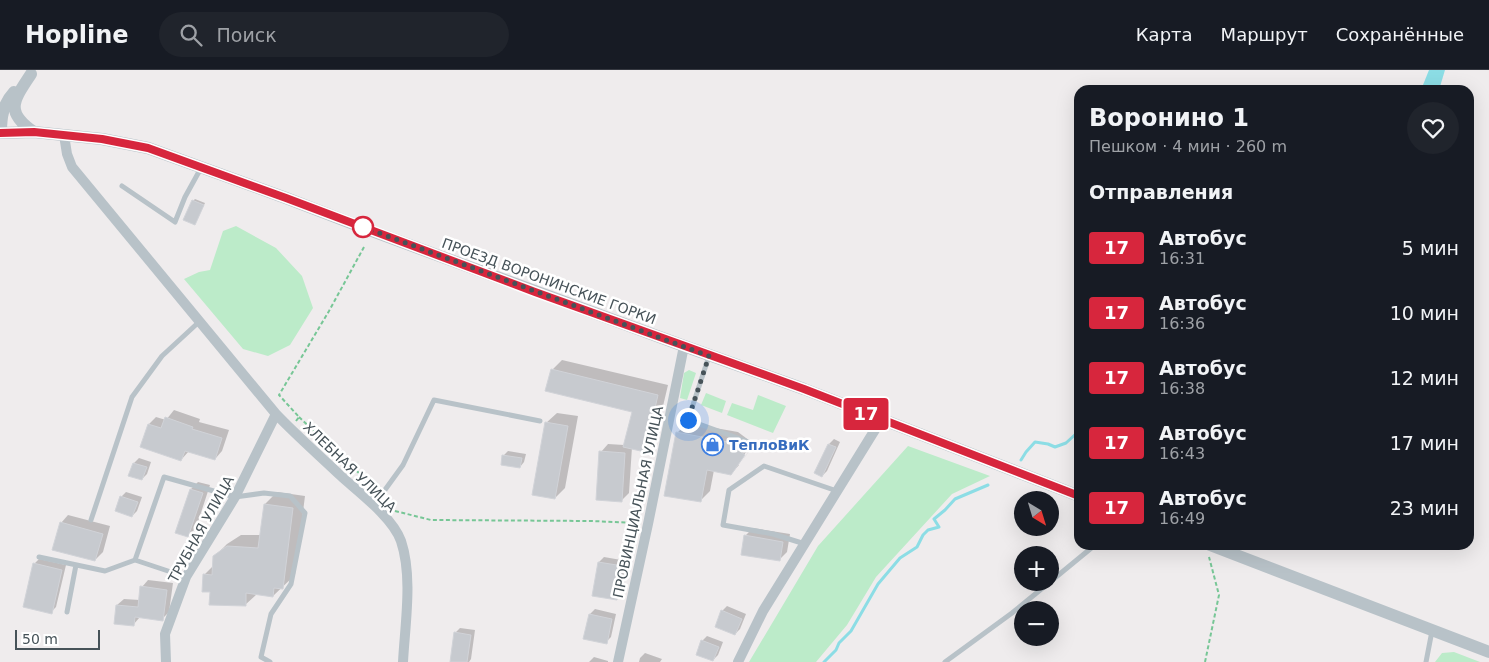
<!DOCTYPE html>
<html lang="ru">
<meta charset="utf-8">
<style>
body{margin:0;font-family:"DejaVu Sans",sans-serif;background:#20242c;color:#f1f3f6;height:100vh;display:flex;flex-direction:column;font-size:19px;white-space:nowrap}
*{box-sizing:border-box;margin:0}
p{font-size:16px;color:#9ea1a6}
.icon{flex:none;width:28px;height:28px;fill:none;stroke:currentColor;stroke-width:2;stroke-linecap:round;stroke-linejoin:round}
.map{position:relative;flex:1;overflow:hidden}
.details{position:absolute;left:1074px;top:15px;width:400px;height:465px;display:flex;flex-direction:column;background:#171b24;border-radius:15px;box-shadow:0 5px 20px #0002}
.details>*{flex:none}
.badge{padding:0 10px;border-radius:4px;font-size:18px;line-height:32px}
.needle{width:32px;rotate:142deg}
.buttons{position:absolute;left:1014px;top:421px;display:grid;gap:10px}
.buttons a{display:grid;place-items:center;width:45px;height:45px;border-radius:50%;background:#171b24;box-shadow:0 5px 20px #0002;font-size:25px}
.scale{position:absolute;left:15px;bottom:12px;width:85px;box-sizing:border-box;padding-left:5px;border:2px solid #465258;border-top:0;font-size:14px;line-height:18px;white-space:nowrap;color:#465258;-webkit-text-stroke:4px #fff;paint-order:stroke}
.you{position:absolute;width:25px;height:25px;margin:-12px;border:4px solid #fff;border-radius:50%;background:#1a73e8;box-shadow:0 0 0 8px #1a73e833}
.map>.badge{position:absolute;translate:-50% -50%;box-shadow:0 0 0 2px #fff}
h2{padding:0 15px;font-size:19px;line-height:45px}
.round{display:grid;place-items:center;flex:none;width:52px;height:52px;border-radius:26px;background:#20242c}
.head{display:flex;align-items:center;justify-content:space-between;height:85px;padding:0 15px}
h1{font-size:24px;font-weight:800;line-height:38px}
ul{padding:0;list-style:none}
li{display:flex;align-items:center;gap:15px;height:65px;padding:0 15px}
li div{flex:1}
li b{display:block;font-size:19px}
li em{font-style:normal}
li .badge{min-width:55px;font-weight:700;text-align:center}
header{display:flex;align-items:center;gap:30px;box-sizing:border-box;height:70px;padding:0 25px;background:#171b24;border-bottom:1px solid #363941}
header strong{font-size:24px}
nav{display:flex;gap:28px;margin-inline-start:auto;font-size:18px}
.search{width:350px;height:45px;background:#20242c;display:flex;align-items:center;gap:12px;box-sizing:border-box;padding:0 18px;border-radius:28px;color:#9ea1a6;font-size:19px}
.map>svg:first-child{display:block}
</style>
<header>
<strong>Hopline</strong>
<div class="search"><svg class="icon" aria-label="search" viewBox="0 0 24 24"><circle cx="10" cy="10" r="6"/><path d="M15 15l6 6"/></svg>Поиск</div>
<nav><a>Карта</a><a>Маршрут</a><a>Сохранённые</a></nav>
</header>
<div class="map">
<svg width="1489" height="592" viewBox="0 0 1489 592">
<rect width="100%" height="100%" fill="#efeced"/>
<path fill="#bcebc9" d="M236,156L276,178L302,206L313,238L290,275L268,286L243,279L184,209L199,202L210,200L223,161Z
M689,300L696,303L687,330L680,328L684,303Z
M706,323L726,331L722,343L701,335Z
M758,325L786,336L773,363L727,345L732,333L753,340Z
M908,376L990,406L952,424L876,507L847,555L816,592H749L818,476Z
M1454,582L1480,592H1435L1442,583Z"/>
<path fill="#8cdde5" d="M1429,0H1445L1439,20H1421Z"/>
<path fill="#0003" d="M195,129L205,133L196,152L193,131Z
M562,290L668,315L655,370L645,380L632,377L629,423L621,431L601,382L608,374L624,375L634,341L552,300Z
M174,340L200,349L199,352L229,360L222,381L215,389L189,381L181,390L149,354L156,347L166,350Z
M557,343L578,346L565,418L555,428L546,353Z
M687,353L738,362L754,374L740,394L750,380L748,379L737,395H739L731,404L714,400L710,421L700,431L677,363Z
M834,369L840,372L827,401L822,406L815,403L829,374Z
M508,381L526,384L524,392L520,397L503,386Z
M139,388L151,392L147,404L142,409L134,393Z
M198,412L210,415L196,458L188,466L191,419Z
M126,422L142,427L137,441L132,446L121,427Z
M277,422L305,426L295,505L273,526L257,524L245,535L211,521L204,505L214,495V487L227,474L241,465H261L265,434Z
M68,445L110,456L103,482L95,490L61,453Z
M753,458L790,464L787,482L779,490L745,466Z
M604,487L627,491L622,524L617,529L593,525L599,492Z
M39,489L66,495L56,537L51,542L34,494Z
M148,510L173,513L169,542L162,549L140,547L133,555L117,535L124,529L140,530L142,517Z
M727,536L746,544L740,559L735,564L722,541Z
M595,539L616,544L611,567L606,572L590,544Z
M460,558L475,560L471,589L469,592H451L455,563Z
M707,566L723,572L718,585L713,590L702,571Z
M645,583L662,589L660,592H639L640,588Z
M594,587L608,591V592H589Z"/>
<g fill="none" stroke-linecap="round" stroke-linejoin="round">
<path stroke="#8cdde5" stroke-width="3" d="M1021,390L1026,382L1035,372L1048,374L1055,377L1066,373L1079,361
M824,592L836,580L839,573L851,561L878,514L900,488L917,477L923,465L928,460L939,457L934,449L945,440L955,429L988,415"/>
</g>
<path fill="#c7cacf" stroke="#d1d3d8" d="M192,130L204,135L195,155L183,150Z
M551,299L658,325L645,382L623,377L632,342L545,321Z
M165,347L193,357L192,359L222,368L215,390L185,381L181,391L140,377L148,354L161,358Z
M545,352L568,356L555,429L532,425Z
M676,362L728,372L745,385L731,405L707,400L701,432L664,426Z
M828,374L836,377L822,407L814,403Z
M599,381L625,383L622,432L596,430Z
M502,385L522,388L520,398L501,395Z
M133,393L147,397L142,410L128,406Z
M190,419L203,423L188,467L175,463Z
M120,426L138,432L132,447L115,441Z
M264,434L293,438L283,519L274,518L273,527L246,523V536L209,535L210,522H202L203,504L212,505L213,486L227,476L258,478Z
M60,452L103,464L95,491L52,480Z
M744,465L783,472L780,491L741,485Z
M598,492L623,496L617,530L592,526Z
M33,493L62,500L52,544L23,537Z
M140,516L167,520L163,551L135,547L134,556L114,554L116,535L138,537Z
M721,540L742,549L735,565L715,557Z
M589,544L612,549L607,574L583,569Z
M454,562L471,565L467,592H450Z
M701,570L719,577L713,591L696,585Z"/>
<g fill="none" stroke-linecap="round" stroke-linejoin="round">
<path stroke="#77c696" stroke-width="2" stroke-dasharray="4 2.5" stroke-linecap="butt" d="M299,347L376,419
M296,351L299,347L279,325L329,241L364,177
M395,441L431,450L591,451L637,453
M1205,592L1219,525L1209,487"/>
<path stroke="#b8c2c8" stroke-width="5" d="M122,116L175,152L185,127L201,98
M709,286L688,350L765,378
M374,435L403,395L434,330L540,351
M91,450L132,327L162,286L200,251
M805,474L773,464L723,455L729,420L764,396L837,421
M39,487L105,501L135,490L164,407L235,427L264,423L290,426L305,443L291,514L271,544L261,587L270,592
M135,490L186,507
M1050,512L1095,475
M67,542L76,495
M945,592L1012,543L1050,512
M1426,592L1432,561"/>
<path stroke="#b8c2c8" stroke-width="10" d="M64,65L67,84L72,97L276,344C297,366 320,386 342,407C360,423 393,448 401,471C413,507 405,554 403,592
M166,592L165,564L186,507L235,427L276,344
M618,592L648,454L684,276
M738,592L763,541L881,350"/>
<path stroke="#b8c2c8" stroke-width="12" d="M31,4C15,29 3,41 34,62
M1,62C1,47 3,34 14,22
M0,63L34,62L102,69L148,78L286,128L369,160L684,276L804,319L1079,426
M1210,475L1489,582"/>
</g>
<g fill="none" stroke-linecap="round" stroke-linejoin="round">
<defs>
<path id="line" d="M0,63L34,62L102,69L148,78L286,128L535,222L804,319L1079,426"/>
</defs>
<use href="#line" stroke="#fff" stroke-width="11"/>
<use href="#line" stroke="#d7263d" stroke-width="8"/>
<path stroke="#465258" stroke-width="5" stroke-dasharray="0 9" d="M363,157L709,286L688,350"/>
</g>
<defs>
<symbol id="shop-ring" viewBox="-11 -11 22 22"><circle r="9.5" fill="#fff" stroke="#3f7fe0" stroke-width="1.5"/><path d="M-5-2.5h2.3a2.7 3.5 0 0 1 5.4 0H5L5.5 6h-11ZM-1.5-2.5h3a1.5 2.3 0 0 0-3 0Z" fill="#3f7fe0"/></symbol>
</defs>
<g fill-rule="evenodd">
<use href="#shop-ring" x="700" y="362" width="25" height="25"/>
</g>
<circle fill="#fff" stroke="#d7263d" stroke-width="2.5" cx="363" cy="157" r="10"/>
<g text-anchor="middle" stroke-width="5" stroke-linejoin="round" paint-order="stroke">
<g font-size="14" fill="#465258" stroke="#fff">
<text transform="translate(549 211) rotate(20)" y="5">ПРОЕЗД ВОРОНИНСКИЕ ГОРКИ</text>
<text transform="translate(350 397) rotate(44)" y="5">ХЛЕБНАЯ УЛИЦА</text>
<text transform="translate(638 432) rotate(-78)" y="5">ПРОВИНЦИАЛЬНАЯ УЛИЦА</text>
<text transform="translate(201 459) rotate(-61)" y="5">ТРУБНАЯ УЛИЦА</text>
</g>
<g font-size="14" font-weight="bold" fill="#366cbe" stroke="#fff" text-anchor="start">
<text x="729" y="380">ТеплоВиК</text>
</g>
</g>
</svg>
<div class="buttons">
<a><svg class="needle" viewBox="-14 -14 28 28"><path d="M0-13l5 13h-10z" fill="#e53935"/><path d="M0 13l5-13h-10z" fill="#9ea1a6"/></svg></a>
<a>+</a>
<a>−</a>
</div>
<div class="scale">50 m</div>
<div class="you" style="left:688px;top:350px"></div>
<b class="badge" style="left:866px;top:344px;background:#d7263d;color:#fff">17</b>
<section class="details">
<div class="head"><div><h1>Воронино 1</h1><p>Пешком · 4 мин · 260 m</p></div><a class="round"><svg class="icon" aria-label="heart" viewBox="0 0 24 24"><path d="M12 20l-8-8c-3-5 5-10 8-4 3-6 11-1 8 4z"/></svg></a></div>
<h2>Отправления</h2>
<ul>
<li><span class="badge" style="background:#d7263d;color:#fff">17</span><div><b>Автобус</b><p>16:31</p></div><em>5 мин</em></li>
<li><span class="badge" style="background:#d7263d;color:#fff">17</span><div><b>Автобус</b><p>16:36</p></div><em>10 мин</em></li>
<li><span class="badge" style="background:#d7263d;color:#fff">17</span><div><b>Автобус</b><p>16:38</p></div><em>12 мин</em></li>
<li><span class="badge" style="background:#d7263d;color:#fff">17</span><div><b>Автобус</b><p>16:43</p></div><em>17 мин</em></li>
<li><span class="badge" style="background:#d7263d;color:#fff">17</span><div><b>Автобус</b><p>16:49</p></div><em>23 мин</em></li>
</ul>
</section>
</div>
